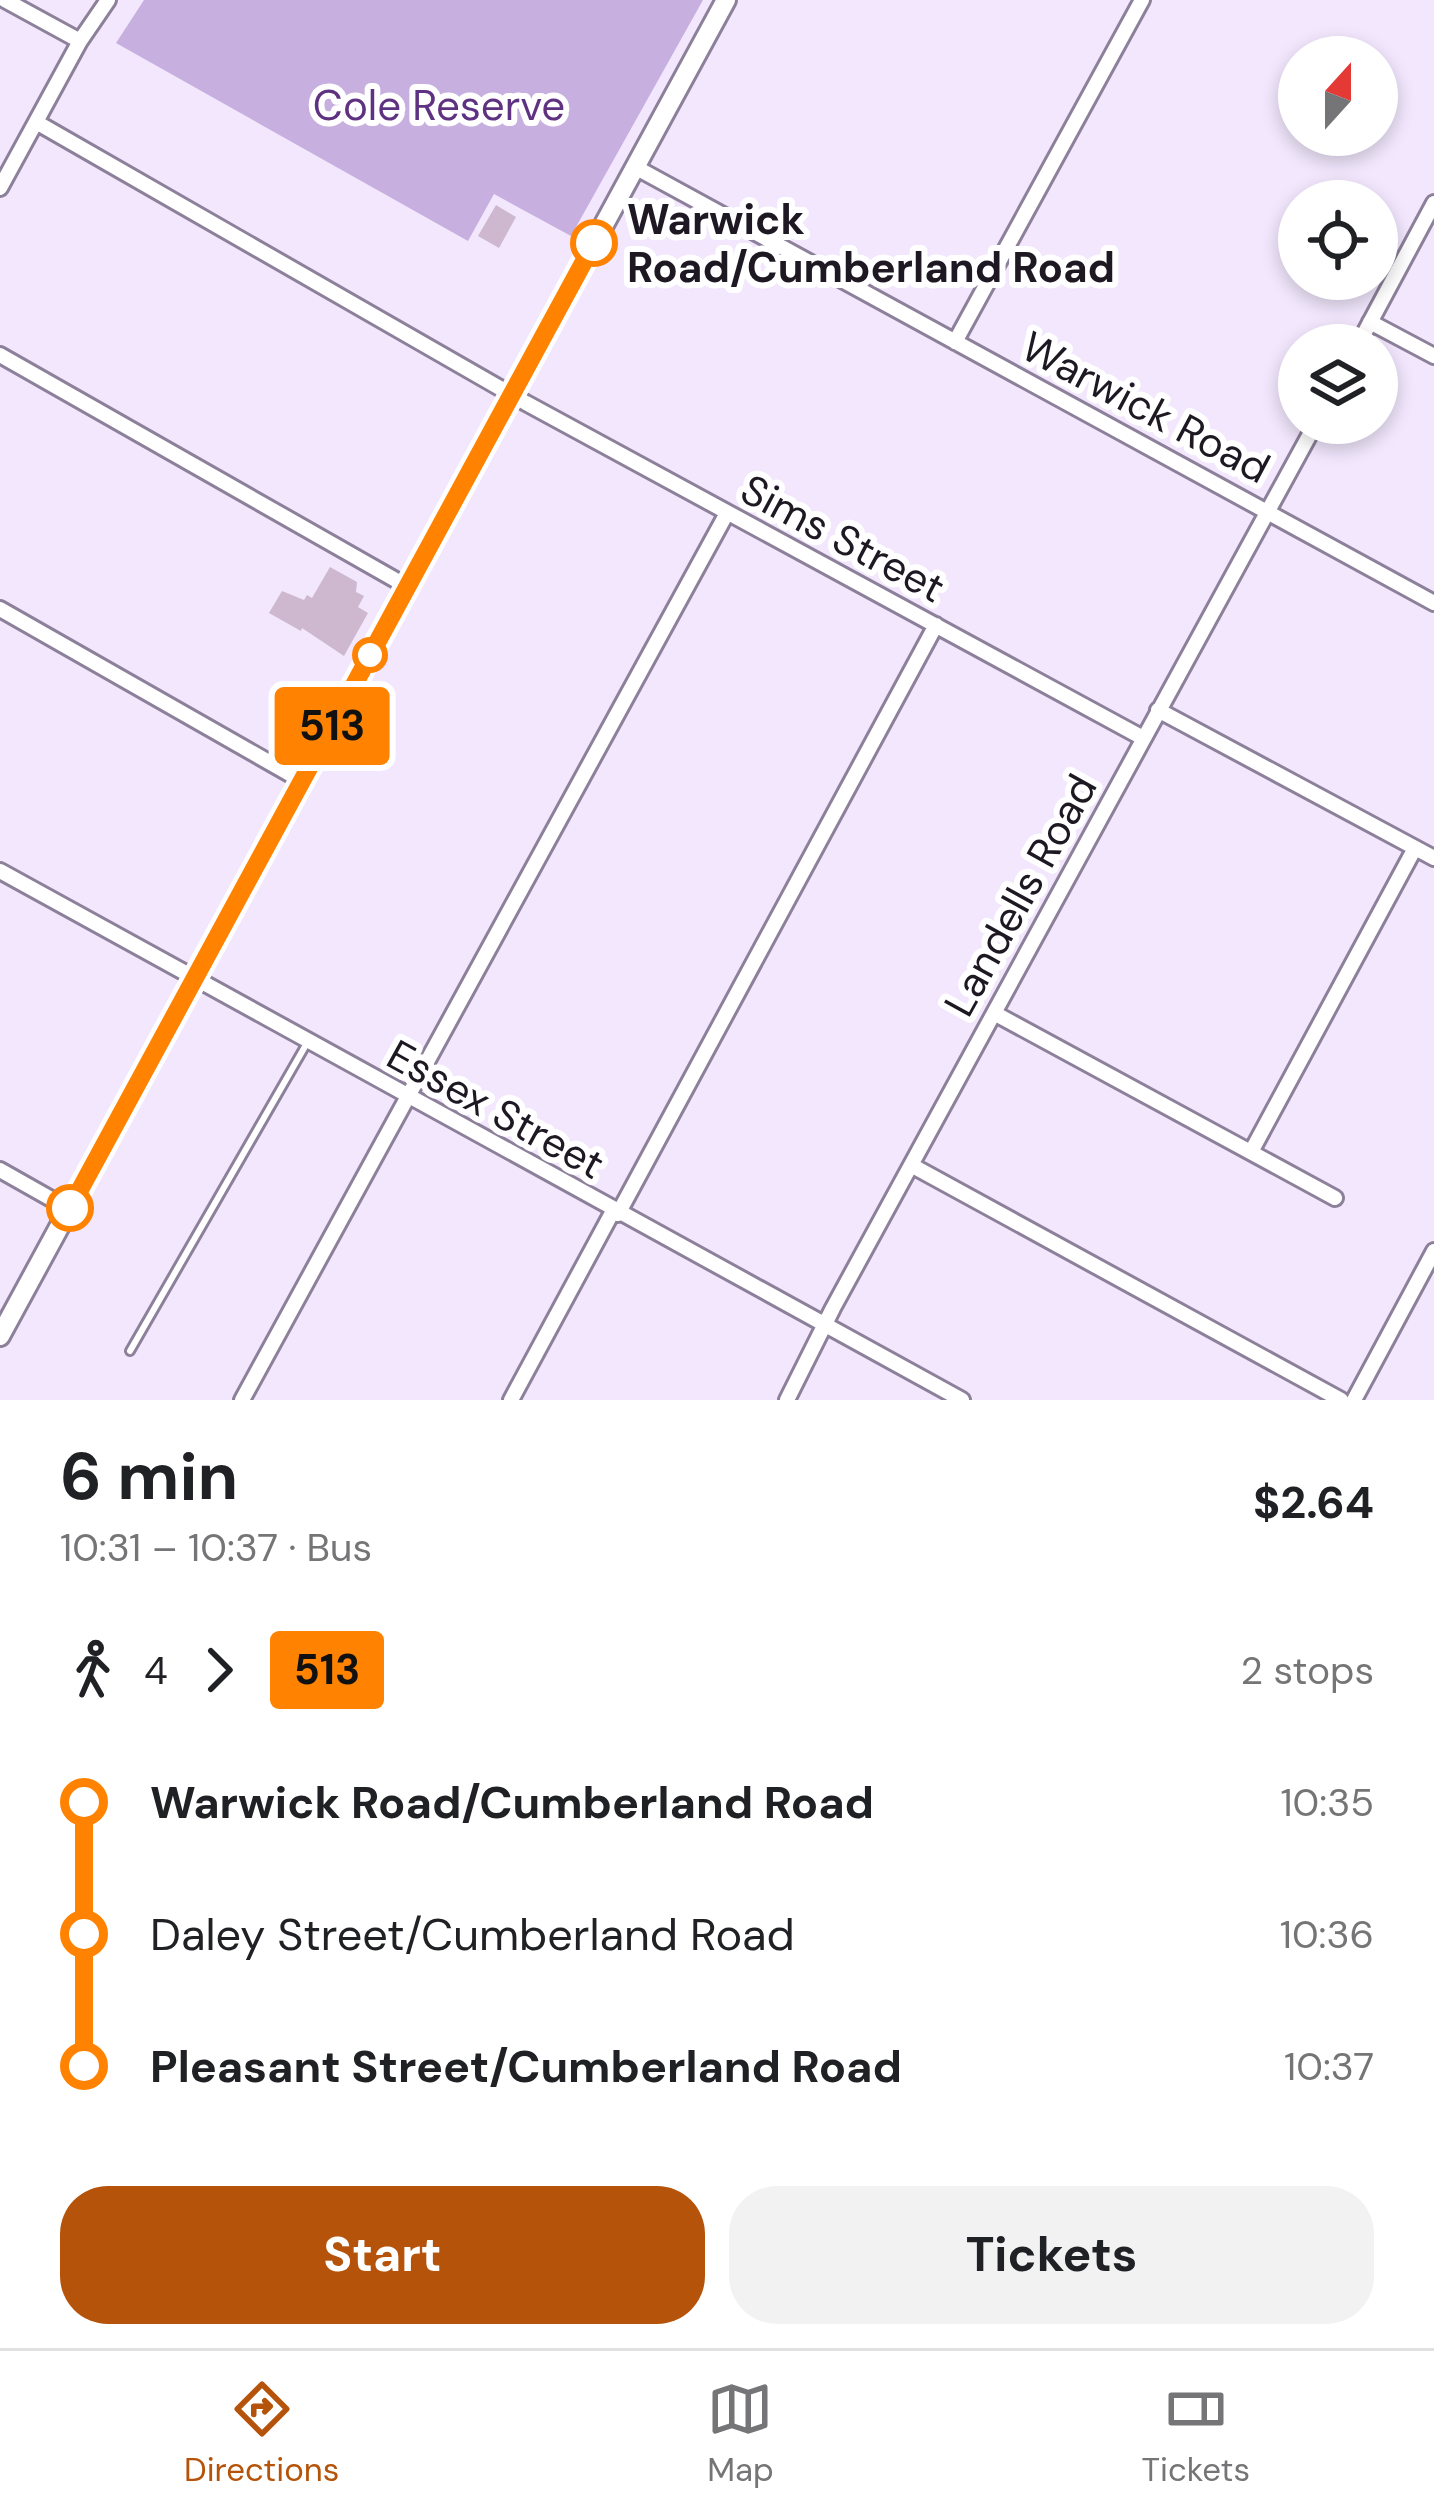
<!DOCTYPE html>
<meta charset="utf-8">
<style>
body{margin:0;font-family:"DM Sans",sans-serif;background:#f2f2f2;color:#202124;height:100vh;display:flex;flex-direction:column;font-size:45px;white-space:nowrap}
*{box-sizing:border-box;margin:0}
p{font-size:39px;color:#757577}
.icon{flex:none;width:66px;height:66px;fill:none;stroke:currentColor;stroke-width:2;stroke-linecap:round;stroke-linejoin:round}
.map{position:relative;height:1400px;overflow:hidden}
.details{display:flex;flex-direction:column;background:#fff;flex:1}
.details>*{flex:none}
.badge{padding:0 24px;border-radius:9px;font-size:42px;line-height:78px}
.needle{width:78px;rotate:21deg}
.fabs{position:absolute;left:1278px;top:36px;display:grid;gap:24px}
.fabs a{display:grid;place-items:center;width:120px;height:120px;border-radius:50%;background:#fff;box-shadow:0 6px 18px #0003;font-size:60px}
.map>.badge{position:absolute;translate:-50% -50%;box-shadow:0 0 0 6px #fff}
.legs{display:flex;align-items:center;gap:18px;height:132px;padding:0 60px;font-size:39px}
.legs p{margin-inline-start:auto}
.overview{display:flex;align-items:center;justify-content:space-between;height:204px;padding:0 60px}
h1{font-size:66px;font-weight:700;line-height:90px}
.cta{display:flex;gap:24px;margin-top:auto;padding:24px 60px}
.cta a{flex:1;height:138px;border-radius:48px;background:#b45309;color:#fff;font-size:48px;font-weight:700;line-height:138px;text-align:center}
.cta a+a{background:#f2f2f2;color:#202124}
ul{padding:0 60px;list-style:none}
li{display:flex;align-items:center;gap:42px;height:132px;font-size:45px}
li i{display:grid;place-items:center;width:18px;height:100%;margin:0 15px;background:currentColor}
li i::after{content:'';width:30px;height:30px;margin:-15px;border:9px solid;border-radius:50%;background:#fff}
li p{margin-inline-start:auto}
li:first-child i{background:linear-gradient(#0000 50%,currentColor 0)}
li:last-child i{background:linear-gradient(currentColor 50%,#0000 0)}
.tabs{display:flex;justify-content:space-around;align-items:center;height:168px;border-top:3px solid #e0e0e0;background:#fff;font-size:33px;color:#757577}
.tabs a{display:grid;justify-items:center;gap:6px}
.tabs .current{color:#b45309}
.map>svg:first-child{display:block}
</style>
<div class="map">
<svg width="1434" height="1400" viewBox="0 0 1434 1400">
<rect width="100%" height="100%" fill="#f2e7fd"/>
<path fill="#c7b0df" d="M144,0H703L571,236L494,194L468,241L116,43Z"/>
<path fill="#cdb8d0" d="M496,205L516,217L499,248L478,236Z
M330,567L357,582L356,592L364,596L358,607L368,613L344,656L302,628L301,631L269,613L282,591L304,600L307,595L312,598Z"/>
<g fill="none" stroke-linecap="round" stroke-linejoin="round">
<defs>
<path id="service" d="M130,1351L307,1043"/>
<path id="minor" d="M5,0L80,41
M36,122L526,403L1143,738
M635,167L1434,603
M0,188L80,41L108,0
M1370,322L1434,356
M955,342L1142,0
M1358,345L1434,203
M0,355L408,587
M0,609L302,781
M1158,710L1434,858
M0,871L962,1400
M994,1013L1335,1198
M1251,1152L1415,848
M911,1165L1341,1400
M0,1170L69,1209
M618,1214L936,625
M242,1400L727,513
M511,1400L613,1211
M787,1400L833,1308L1316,423
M1354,1400L1434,1251"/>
<path id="secondary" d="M0,1336L726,0"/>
</defs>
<use href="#service" stroke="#8d809a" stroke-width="12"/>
<use href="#minor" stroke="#8d809a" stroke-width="20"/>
<use href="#secondary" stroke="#8d809a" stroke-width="24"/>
<use href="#service" stroke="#fff" stroke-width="6"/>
<use href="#minor" stroke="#fff" stroke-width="14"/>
<use href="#secondary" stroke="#fff" stroke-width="18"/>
</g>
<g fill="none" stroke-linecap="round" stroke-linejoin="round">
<defs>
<path id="line-1" d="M70,1208L594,243"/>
</defs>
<use href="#line-1" stroke="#fff" stroke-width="27"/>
<use href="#line-1" stroke="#ff8200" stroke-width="18"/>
</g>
<g fill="#fff" stroke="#ff8200" stroke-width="6">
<circle cx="594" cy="243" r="21"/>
<circle cx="370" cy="655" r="15"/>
<circle cx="70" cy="1208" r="21"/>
</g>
<g text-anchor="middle" stroke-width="12" stroke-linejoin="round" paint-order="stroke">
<g font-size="42" fill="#5e3281" stroke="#fff">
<text x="439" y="120">Cole Reserve</text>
</g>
<g font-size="42" font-weight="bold" fill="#1d1822" stroke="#fff" text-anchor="start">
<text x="627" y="234">Warwick<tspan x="627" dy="48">Road/Cumberland Road</tspan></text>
</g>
<g font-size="42" fill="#1d1822" stroke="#fff">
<text transform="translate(1146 407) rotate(28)" y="15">Warwick Road</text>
<text transform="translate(843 538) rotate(28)" y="15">Sims Street</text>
<text transform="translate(1020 895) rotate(-61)" y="15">Landells Road</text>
<text transform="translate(496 1109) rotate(29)" y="15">Essex Street</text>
</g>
</g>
</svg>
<div class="fabs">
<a><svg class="needle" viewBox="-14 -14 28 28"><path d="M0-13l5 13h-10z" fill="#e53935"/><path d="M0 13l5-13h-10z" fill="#757577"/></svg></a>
<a><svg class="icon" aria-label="locate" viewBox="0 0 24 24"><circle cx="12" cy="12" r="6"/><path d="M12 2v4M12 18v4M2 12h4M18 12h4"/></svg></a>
<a><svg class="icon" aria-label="layers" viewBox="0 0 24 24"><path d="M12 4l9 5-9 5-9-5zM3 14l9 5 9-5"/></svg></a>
</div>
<b class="badge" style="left:332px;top:726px;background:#ff8200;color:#111">513</b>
</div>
<section class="details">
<div class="overview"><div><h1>6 min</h1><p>10:31 – 10:37 · Bus</p></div><b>$2.64</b></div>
<div class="legs"><svg class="icon" aria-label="walk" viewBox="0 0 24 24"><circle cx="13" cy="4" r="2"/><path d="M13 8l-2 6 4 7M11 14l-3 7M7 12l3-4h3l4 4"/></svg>4<svg class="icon" aria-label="forward" viewBox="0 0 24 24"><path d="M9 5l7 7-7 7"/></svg><b class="badge" style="background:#ff8200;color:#111">513</b><p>2 stops</p></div>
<ul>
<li><i style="color:#ff8200"></i><b>Warwick Road/Cumberland Road</b><p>10:35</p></li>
<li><i style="color:#ff8200"></i><span>Daley Street/Cumberland Road</span><p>10:36</p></li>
<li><i style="color:#ff8200"></i><b>Pleasant Street/Cumberland Road</b><p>10:37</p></li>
</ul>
<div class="cta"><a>Start</a><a>Tickets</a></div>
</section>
<nav class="tabs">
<a class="current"><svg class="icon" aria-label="directions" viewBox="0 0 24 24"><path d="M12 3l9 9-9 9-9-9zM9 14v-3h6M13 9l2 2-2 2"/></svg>Directions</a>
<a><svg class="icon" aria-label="map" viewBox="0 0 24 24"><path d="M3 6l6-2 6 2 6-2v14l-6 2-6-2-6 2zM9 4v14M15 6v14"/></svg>Map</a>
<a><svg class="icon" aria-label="tickets" viewBox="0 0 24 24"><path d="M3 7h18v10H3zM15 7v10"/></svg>Tickets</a>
</nav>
